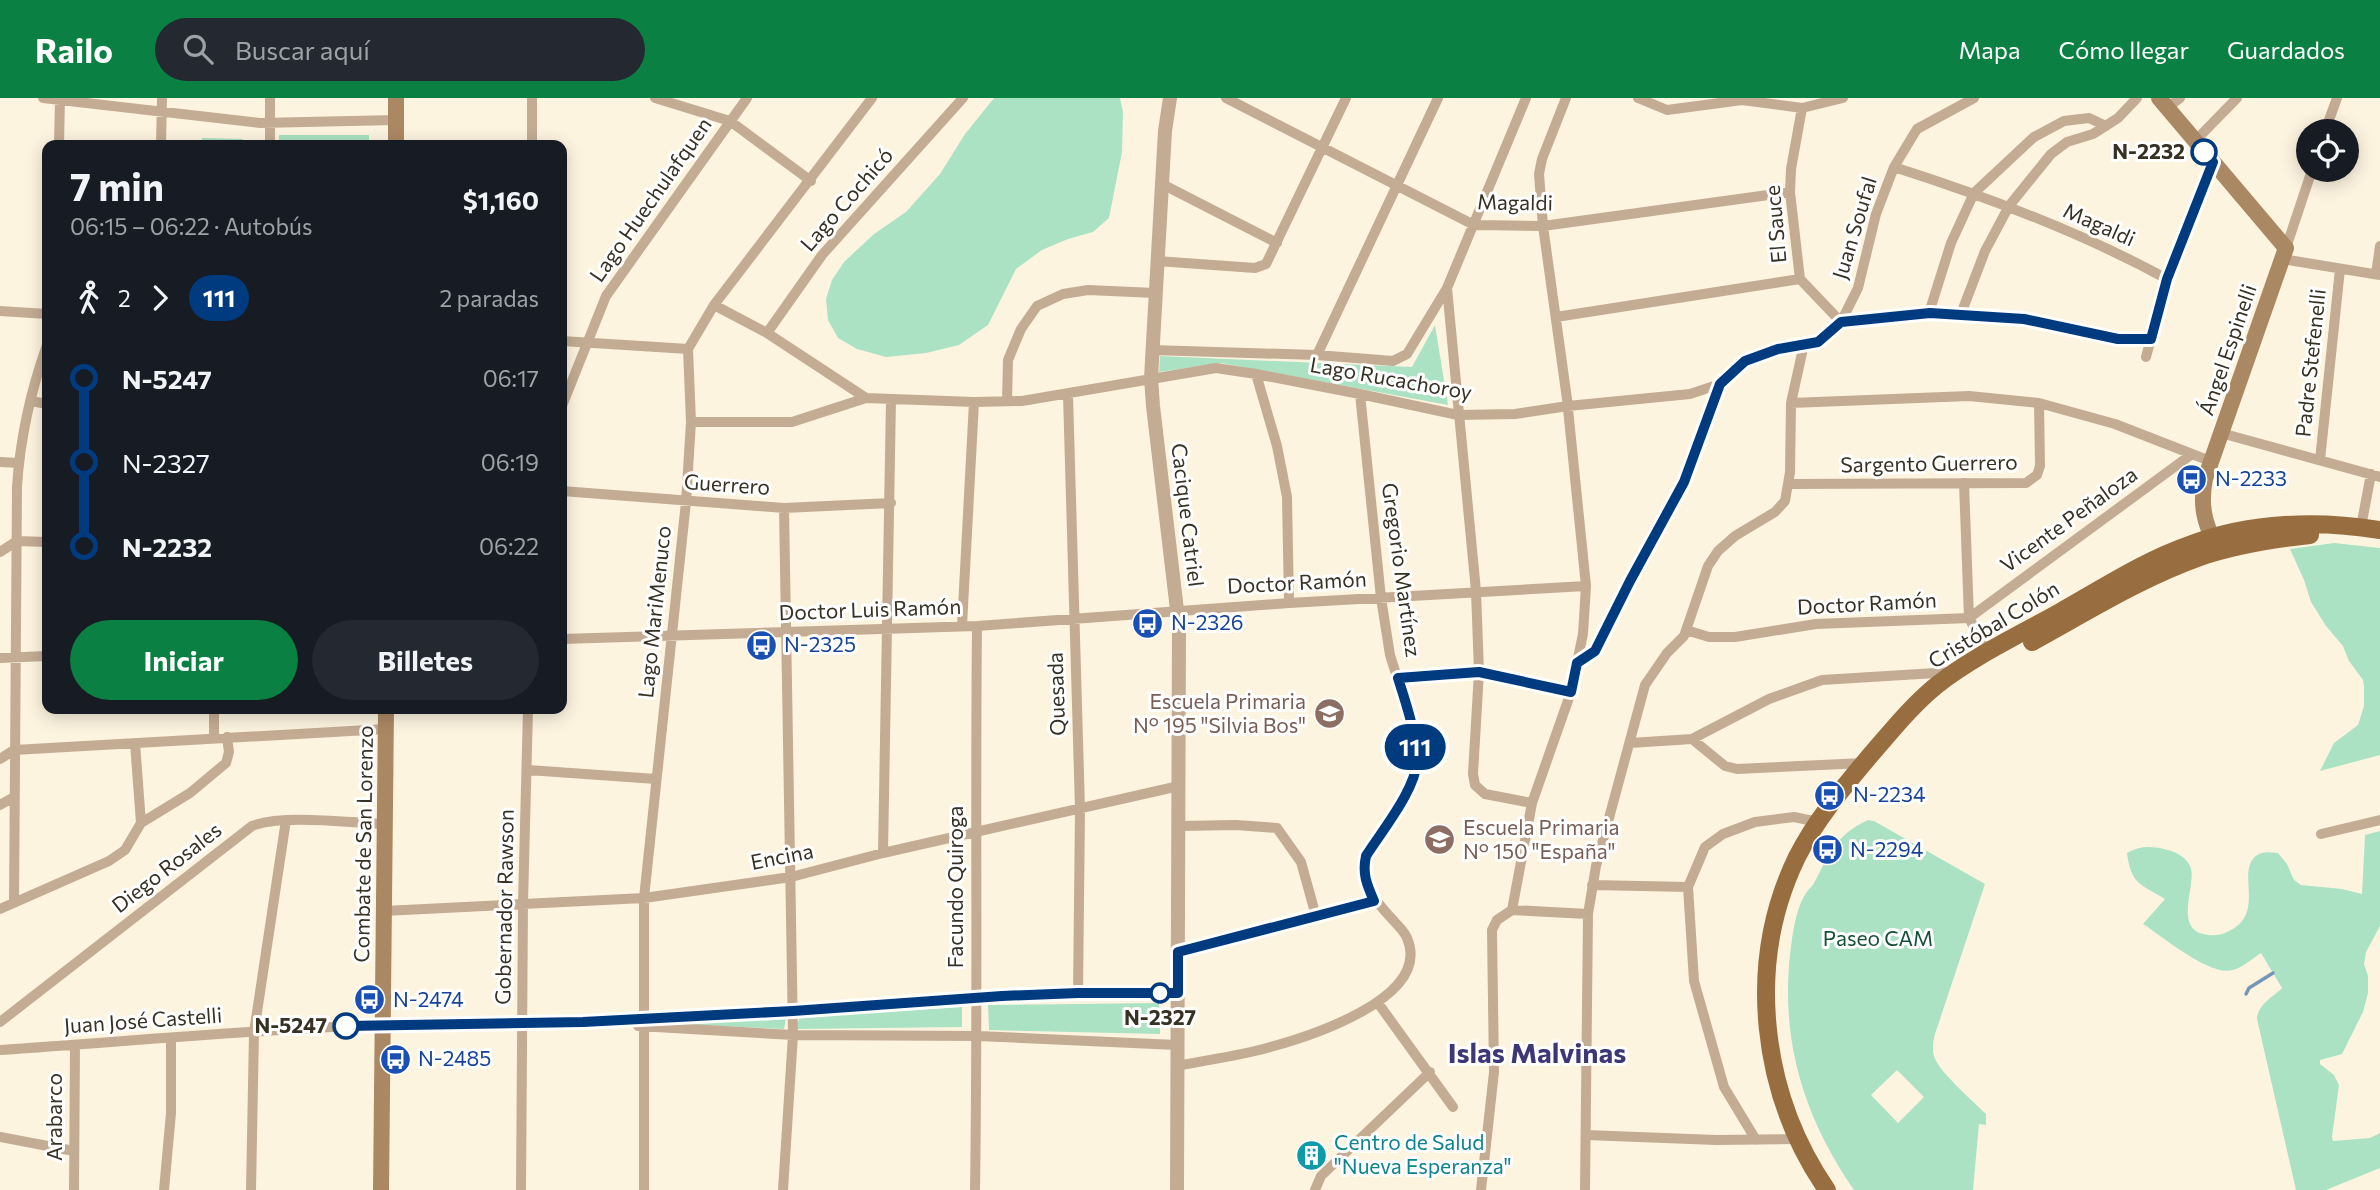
<!DOCTYPE html>
<html lang="es">
<meta charset="utf-8">
<style>
body{margin:0;font-family:Commissioner,sans-serif;background:#242831;color:#f1f3f6;height:100vh;display:flex;flex-direction:column;font-size:26px;white-space:nowrap}
*{box-sizing:border-box;margin:0}
p{font-size:23px;color:#9ea1a6}
.icon{flex:none;width:38px;height:38px;fill:none;stroke:currentColor;stroke-width:2;stroke-linecap:round;stroke-linejoin:round}
.map{position:relative;flex:1;overflow:hidden}
.panel{position:absolute;left:42px;top:42px;width:525px;height:574px;display:flex;flex-direction:column;background:#171b24;border-radius:14px;box-shadow:0 4px 18px #0003}
.panel>*{flex:none}
.badge{padding:0 14px;border-radius:23px;font-size:24px;line-height:46px}
.fabs{position:absolute;left:2296px;top:21px;display:grid;gap:14px}
.fabs a{display:grid;place-items:center;width:63px;height:63px;border-radius:50%;background:#171b24;box-shadow:0 4px 18px #0003;font-size:35px}
.map>.badge{position:absolute;translate:-50% -50%;box-shadow:0 0 0 4px #fff}
.legs{display:flex;align-items:center;gap:10px;height:77px;padding:0 28px;font-size:23px}
.legs p{margin-inline-start:auto}
.head{display:flex;align-items:center;justify-content:space-between;height:119px;padding:0 28px}
h1{font-size:38px;font-weight:700;line-height:52px}
.action{display:flex;gap:14px;margin-top:auto;padding:14px 28px}
.action a{flex:1;height:80px;border-radius:42px;background:#0b8043;color:#fff;font-size:28px;font-weight:700;line-height:80px;text-align:center}
.action a+a{background:#242831;color:#f1f3f6}
ul{padding:0 28px;list-style:none}
li{display:flex;align-items:center;gap:24px;height:84px;font-size:26px}
li i{display:grid;place-items:center;width:10px;height:100%;margin:0 9px;background:currentColor}
li i::after{content:'';width:18px;height:18px;margin:-9px;border:5px solid;border-radius:50%;background:#171b24}
li p{margin-inline-start:auto}
li:first-child i{background:linear-gradient(#0000 50%,currentColor 0)}
li:last-child i{background:linear-gradient(currentColor 50%,#0000 0)}
header{display:flex;align-items:center;gap:42px;box-sizing:border-box;height:98px;padding:0 35px;background:#0b8043;color:#fff}
header strong{font-size:33px}
nav{display:flex;gap:38px;margin-inline-start:auto;font-size:24px}
.search{width:490px;height:63px;background:#242831;display:flex;align-items:center;gap:18px;box-sizing:border-box;padding:0 24px;border-radius:38px;color:#9ea1a6;font-size:26px}
.map>svg:first-child{display:block}
</style>
<header>
<strong>Railo</strong>
<div class="search"><svg class="icon" aria-label="search" viewBox="0 0 24 24"><circle cx="10" cy="10" r="6"/><path d="M15 15l6 6"/></svg>Buscar aquí</div>
<nav><a>Mapa</a><a>Cómo llegar</a><a>Guardados</a></nav>
</header>
<div class="map">
<svg width="2380" height="1092" viewBox="0 0 2380 1092">
<rect width="100%" height="100%" fill="#fdf4e0"/>
<path fill="#abe2c3" fill-rule="evenodd" d="M994,0H1120L1123,14L1122,54L1109,120L1093,134L1068,141L1042,152L1016,171L988,227L959,247L926,255L886,259L857,251L838,240L828,222L826,201L832,182L844,164L874,136L906,114L940,76L965,36Z
M279,37H369V47H279Z
M202,40L243,41V47H202Z
M1435,227L1448,307L1221,265L1159,274L1160,258L1412,269Z
M2334,445L2380,450V657L2320,673L2334,645L2358,627L2364,608V588L2363,582L2349,563L2343,548L2326,528L2311,504L2304,482L2290,451Z
M1868,722L1874,723L1985,786L1935,936C1933,944 1932,951 1934,958C1937,972 1975,1005 1986,1016V1027L1979,1026L1973,1092H1854C1801,1015 1778,935 1792,841C1795,823 1799,799 1813,787C1830,756 1834,738 1868,722ZM1897,972L1924,999L1898,1025L1871,997Z
M2380,733V828L2366,854L2364,866L2368,878V895L2363,914L2342,956L2320,962V966L2334,977L2339,987L2332,1039L2333,1043L2370,1040L2380,1035V1070L2326,1092H2296L2257,921C2258,906 2273,899 2282,890L2261,855C2252,861 2243,869 2233,872C2210,879 2162,838 2143,826L2165,801C2140,786 2131,786 2127,755C2140,748 2150,748 2164,751C2173,753 2186,758 2190,768C2198,784 2173,829 2203,836C2212,838 2220,838 2229,833C2264,817 2239,778 2253,761C2259,753 2269,754 2278,755L2287,766L2294,782L2301,787L2342,791L2362,796L2365,737Z
M1159,905L1160,936L989,932L988,907Z
M962,909V929L797,931L799,919Z
M786,920L784,931L680,926Z"/>
<g fill="none" stroke-linecap="round" stroke-linejoin="round">
<path stroke="#7795b9" stroke-width="3.5" d="M2246,896L2249,890L2273,875"/>
<path stroke="#c4ac94" stroke-width="10" d="M43,0L260,25L396,22
M655,0L730,23L811,83
M1226,0L1474,127L1543,128L1790,94
M1526,0L1447,190L1476,493L1479,574L1473,676L1475,687L1485,696L1532,705
M1638,0L1667,12L1742,2L1802,10L1843,0
M1802,10L1791,71L1790,94L1800,181L1841,224
M2167,10L2180,0
M2325,33L2337,0
M2195,43L2237,0
M59,47L60,0
M161,47L162,0
M270,47V0
M532,47V0
M1894,69C1988,99 2081,134 2167,181
M1162,86L1277,145
M2286,150L2312,72
M2282,161L2380,177
M1157,163L1255,170L1266,166L1346,0
M2376,176L2380,148
M714,207L767,235L866,300L974,304L1022,303L1216,270L1256,276L1360,296L1458,317L1515,316L1568,308L1690,296L1720,286L1745,263L1778,251L1818,244L1841,224L1896,217L1929,215L2024,221L2118,241H2151
M0,213L47,216
M1929,215L1951,145L1974,95L2034,39L2064,23L2089,20L2106,28
M1961,216L1985,153L2009,108L2051,56L2067,44L2093,36L2118,20L2137,0
M1556,219L1800,181
M1841,224L1858,190L1876,116L1894,69L1917,31L1974,0
M767,235L822,157L963,0
M562,243L688,251
M1152,252L1317,257L1393,263L1407,256L1447,190
M1317,257L1438,0
M2146,259L2167,181L2213,64
M1256,276L1277,348L1287,399L1289,505
M1068,297L1080,711L1078,895
M31,303L47,306
M1007,303L1008,262L1021,231L1037,208L1063,196L1088,192L1155,195
M1791,305L1969,298L2039,305L2115,326L2210,363
M562,308L606,198L747,0
M691,324H792L866,300
M2221,335L2380,379
M2320,362L2340,171
M0,364L19,365
M1964,385L1969,520L1988,555
M1788,386L2026,385L2037,377L2040,368L2039,305
M562,393L784,410L891,405
M2361,429L2371,376
M0,454L17,443L47,444
M1969,520L2192,356
M962,528L974,304
M1686,532L1709,539H1735L1816,526L1969,520
M562,541L977,528L1289,505L1586,488
M0,560L47,558
M1577,565L1595,553L1630,483L1684,384L1720,286
M1398,580L1479,574L1571,594
M214,640V611
M1692,641L1725,668L1737,671L1864,665
M135,645L141,725
M1630,645L1692,641L1769,601L1822,582L1952,574
M0,661L14,652L386,631
M528,672L656,681
M0,707L14,699
M1179,728L1236,727L1277,730L1301,764L1316,818
M2321,736L2380,722
M883,755L891,301
M1592,787L1688,789
M14,805L17,389C20,341 31,292 47,247
M0,811L109,763L125,752L141,725L190,695L226,665L229,654L227,639
M1512,812L1532,705L1571,594L1583,536L1586,488L1567,301L1543,128L1539,76L1542,61L1566,0
M384,813L644,800L791,779L883,755L1179,688
M1178,854L1374,803
M1378,905L1453,1009
M0,924L252,728C283,716 350,725 385,726
M638,928L793,937L978,938L1177,947
M0,952C118,944 236,933 355,928C444,924 533,927 621,922C807,912 992,894 1178,895
M1177,968C1207,962 1238,958 1267,950C1308,939 1433,900 1407,840C1404,833 1398,828 1394,823C1376,804 1359,786 1366,758L1410,687L1417,661L1410,620L1390,557L1381,500L1360,296
M1586,1037L1716,1042L1798,1041
M0,1039L74,1053
M1756,1042L1724,989L1694,883L1688,789L1705,749L1723,736L1755,724L1794,719L1818,724
M74,1092L75,947
M164,1092L171,1015V940
M251,1092L254,934L286,722
M521,1092L523,806L528,611
M644,1092V800L686,404L691,324L688,251L714,207L872,0
M783,1092L793,937L784,410
M975,1092C978,904 975,716 977,528
M1315,1092L1321,1078L1430,974
M1481,1092L1494,974L1492,832L1497,822L1512,812L1588,816
M1585,1092L1588,816L1596,768L1645,587L1667,555L1684,538L1708,468L1718,453L1735,438L1775,414L1785,403L1790,374L1791,305L1804,246"/>
<path stroke="#c4ac94" stroke-width="14" d="M1170,0L1165,33L1151,280L1153,308L1179,529L1177,1092"/>
<path stroke="#ab8864" stroke-width="16" d="M2159,0L2286,150L2205,381C2200,406 2204,425 2216,447
M396,47V0
M381,1092L386,611"/>
<path stroke="#986e41" stroke-width="18" d="M2032,544C2087,514 2141,480 2200,459C2235,447 2274,441 2310,437
M1827,1092C1761,996 1745,866 1797,759C1815,723 1842,691 1868,660C1890,635 1911,608 1937,587C1974,558 2019,537 2060,514C2103,490 2145,462 2192,446C2251,424 2318,422 2380,432"/>
</g>
<g fill="none" stroke-linecap="round" stroke-linejoin="round">
<defs>
<path id="line-1" d="M346,928L583,924L793,913L1002,898L1078,895H1178V854L1374,803C1367,787 1362,776 1366,758C1381,734 1419,688 1417,659C1415,632 1406,605 1398,580L1479,574L1571,594L1577,565L1595,553L1630,483L1684,384L1720,286L1745,263L1778,251L1818,244L1841,224L1930,215L2024,221L2118,241H2151L2167,181L2213,64L2204,54"/>
</defs>
<use href="#line-1" stroke="#fff" stroke-width="16"/>
<use href="#line-1" stroke="#003b80" stroke-width="10"/>
</g>
<defs>
<symbol id="bus-disc" viewBox="-11 -11 22 22"><circle r="9.5" fill="#1a4fb4" stroke="#fff"/><path d="M-5-6H5V4H4V6H2V4H-2V6H-4V4H-5ZM-3.5-4V0h7V-4ZM-3.5 1.2v1.5H-2V1.2ZM2 1.2v1.5H3.5V1.2Z" fill="#fff"/></symbol>
<symbol id="school-disc" viewBox="-11 -11 22 22"><circle r="9.5" fill="#8d6e63" stroke="#fff"/><path d="M0-5L7-2L0 1L-7-2ZM-4 1L0 2.5L4 1V4Q0 6-4 4Z" fill="#fff"/></symbol>
<symbol id="building-disc" viewBox="-11 -11 22 22"><circle r="9.5" fill="#0f9aa8" stroke="#fff"/><path d="M-4-6H4V6H1V3H-1V6H-4ZM-2.5-4.3h1.7v1.8h-1.7ZM.8-4.3h1.7v1.8H.8ZM-2.5-1h1.7V.8h-1.7ZM.8-1h1.7V.8H.8Z" fill="#fff"/></symbol>
</defs>
<g fill-rule="evenodd">
<use href="#bus-disc" x="2174" y="364" width="35" height="35"/>
<use href="#bus-disc" x="1130" y="508" width="35" height="35"/>
<use href="#bus-disc" x="744" y="530" width="35" height="35"/>
<use href="#school-disc" x="1312" y="598" width="35" height="35"/>
<use href="#bus-disc" x="1812" y="680" width="35" height="35"/>
<use href="#school-disc" x="1422" y="724" width="35" height="35"/>
<use href="#bus-disc" x="1810" y="734" width="35" height="35"/>
<use href="#bus-disc" x="352" y="884" width="35" height="35"/>
<use href="#bus-disc" x="378" y="944" width="35" height="35"/>
<use href="#building-disc" x="1294" y="1040" width="35" height="35"/>
</g>
<g fill="#fff" stroke="#003b80" stroke-width="3.5">
<circle cx="2204" cy="54" r="12"/>
<circle cx="1160" cy="895" r="9"/>
<circle cx="346" cy="928" r="12"/>
</g>
<g text-anchor="middle" stroke-width="6" stroke-linejoin="round" paint-order="stroke">
<g font-size="21" font-weight="bold" fill="#373124" stroke="#fff" text-anchor="end">
<text x="2185" y="61">N-2232</text>
<text x="1160" y="927" text-anchor="middle">N-2327</text>
<text x="327" y="935">N-5247</text>
</g>
<g font-size="21" fill="#373124" stroke="#fff">
<text transform="translate(651 102) rotate(-55)" y="7">Lago Huechulafquen</text>
<text transform="translate(847 102) rotate(-49)" y="7">Lago Cochicó</text>
<text transform="translate(1515 105) rotate(1)" y="7">Magaldi</text>
<text transform="translate(1776 126) rotate(-95)" y="7">El Sauce</text>
<text transform="translate(2099 127) rotate(24)" y="7">Magaldi</text>
<text transform="translate(1855 130) rotate(-73)" y="7">Juan Soufal</text>
<text transform="translate(2228 252) rotate(-71)" y="7">Ángel Espinelli</text>
<text transform="translate(2311 265) rotate(-84)" y="7">Padre Stefenelli</text>
<text transform="translate(1391 281) rotate(10)" y="7">Lago Rucachoroy</text>
<text transform="translate(1929 366) rotate(-1)" y="7">Sargento Guerrero</text>
<text transform="translate(727 387) rotate(4)" y="7">Guerrero</text>
<text transform="translate(1187 417) rotate(83)" y="7">Cacique Catriel</text>
<text transform="translate(2069 422) rotate(-36)" y="7">Vicente Peñaloza</text>
<text transform="translate(1401 472) rotate(82)" y="7">Gregorio Martínez</text>
<text transform="translate(1297 485) rotate(-3)" y="7">Doctor Ramón</text>
<text transform="translate(1867 506) rotate(-3)" y="7">Doctor Ramón</text>
<text transform="translate(870 512) rotate(-2)" y="7">Doctor Luis Ramón</text>
<text transform="translate(655 514) rotate(-84)" y="7">Lago MariMenuco</text>
<text transform="translate(1994 527) rotate(-31)" y="7">Cristóbal Colón</text>
<text transform="translate(1057 596) rotate(-92)" y="7">Quesada</text>
<text transform="translate(364 746) rotate(-89)" y="7">Combate de San Lorenzo</text>
<text transform="translate(782 759) rotate(-11)" y="7">Encina</text>
<text transform="translate(167 770) rotate(-38)" y="7">Diego Rosales</text>
<text transform="translate(956 789) rotate(-90)" y="7">Facundo Quiroga</text>
<text transform="translate(505 809) rotate(-89)" y="7">Gobernador Rawson</text>
<text transform="translate(143 923) rotate(-4)" y="7">Juan José Castelli</text>
<text transform="translate(55 1019) rotate(-90)" y="7">Arabarco</text>
</g>
<g font-size="21" fill="#164399" stroke="#fff" text-anchor="start">
<text x="2215" y="388">N-2233</text>
<text x="1171" y="532">N-2326</text>
<text x="784" y="554">N-2325</text>
<text x="1853" y="704">N-2234</text>
<text x="1850" y="759">N-2294</text>
<text x="393" y="909">N-2474</text>
<text x="418" y="968">N-2485</text>
</g>
<g font-size="21" fill="#785e54" stroke="#fff" text-anchor="end">
<text x="1306" y="611">Escuela Primaria<tspan x="1306" dy="24">N° 195 "Silvia Bos"</tspan></text>
<text x="1463" y="737" text-anchor="start">Escuela Primaria<tspan x="1463" dy="24">N° 150 "España"</tspan></text>
</g>
<g font-size="21" fill="#165137" stroke="#fff">
<text x="1878" y="848">Paseo CAM</text>
</g>
<g font-size="21" fill="#0d838f" stroke="#fff" text-anchor="start">
<text x="1334" y="1052">Centro de Salud<tspan x="1334" dy="24">"Nueva Esperanza"</tspan></text>
</g>
<g font-size="28" font-weight="bold" fill="#3c3875" stroke="#fff">
<text x="1537" y="965">Islas Malvinas</text>
</g>
</g>
</svg>
<div class="fabs">
<a><svg class="icon" aria-label="locate" viewBox="0 0 24 24"><circle cx="12" cy="12" r="6"/><path d="M12 2v4M12 18v4M2 12h4M18 12h4"/></svg></a>
</div>
<b class="badge" style="left:1415px;top:649px;background:#003b80;color:#fff">111</b>
<section class="panel">
<div class="head"><div><h1>7 min</h1><p>06:15 – 06:22 · Autobús</p></div><b>$1,160</b></div>
<div class="legs"><svg class="icon" aria-label="walk" viewBox="0 0 24 24"><circle cx="13" cy="4" r="2"/><path d="M13 8l-2 6 4 7M11 14l-3 7M7 12l3-4h3l4 4"/></svg>2<svg class="icon" aria-label="forward" viewBox="0 0 24 24"><path d="M9 5l7 7-7 7"/></svg><b class="badge" style="background:#003b80;color:#fff">111</b><p>2 paradas</p></div>
<ul>
<li><i style="color:#003b80"></i><b>N-5247</b><p>06:17</p></li>
<li><i style="color:#003b80"></i><span>N-2327</span><p>06:19</p></li>
<li><i style="color:#003b80"></i><b>N-2232</b><p>06:22</p></li>
</ul>
<div class="action"><a>Iniciar</a><a>Billetes</a></div>
</section>
</div>
